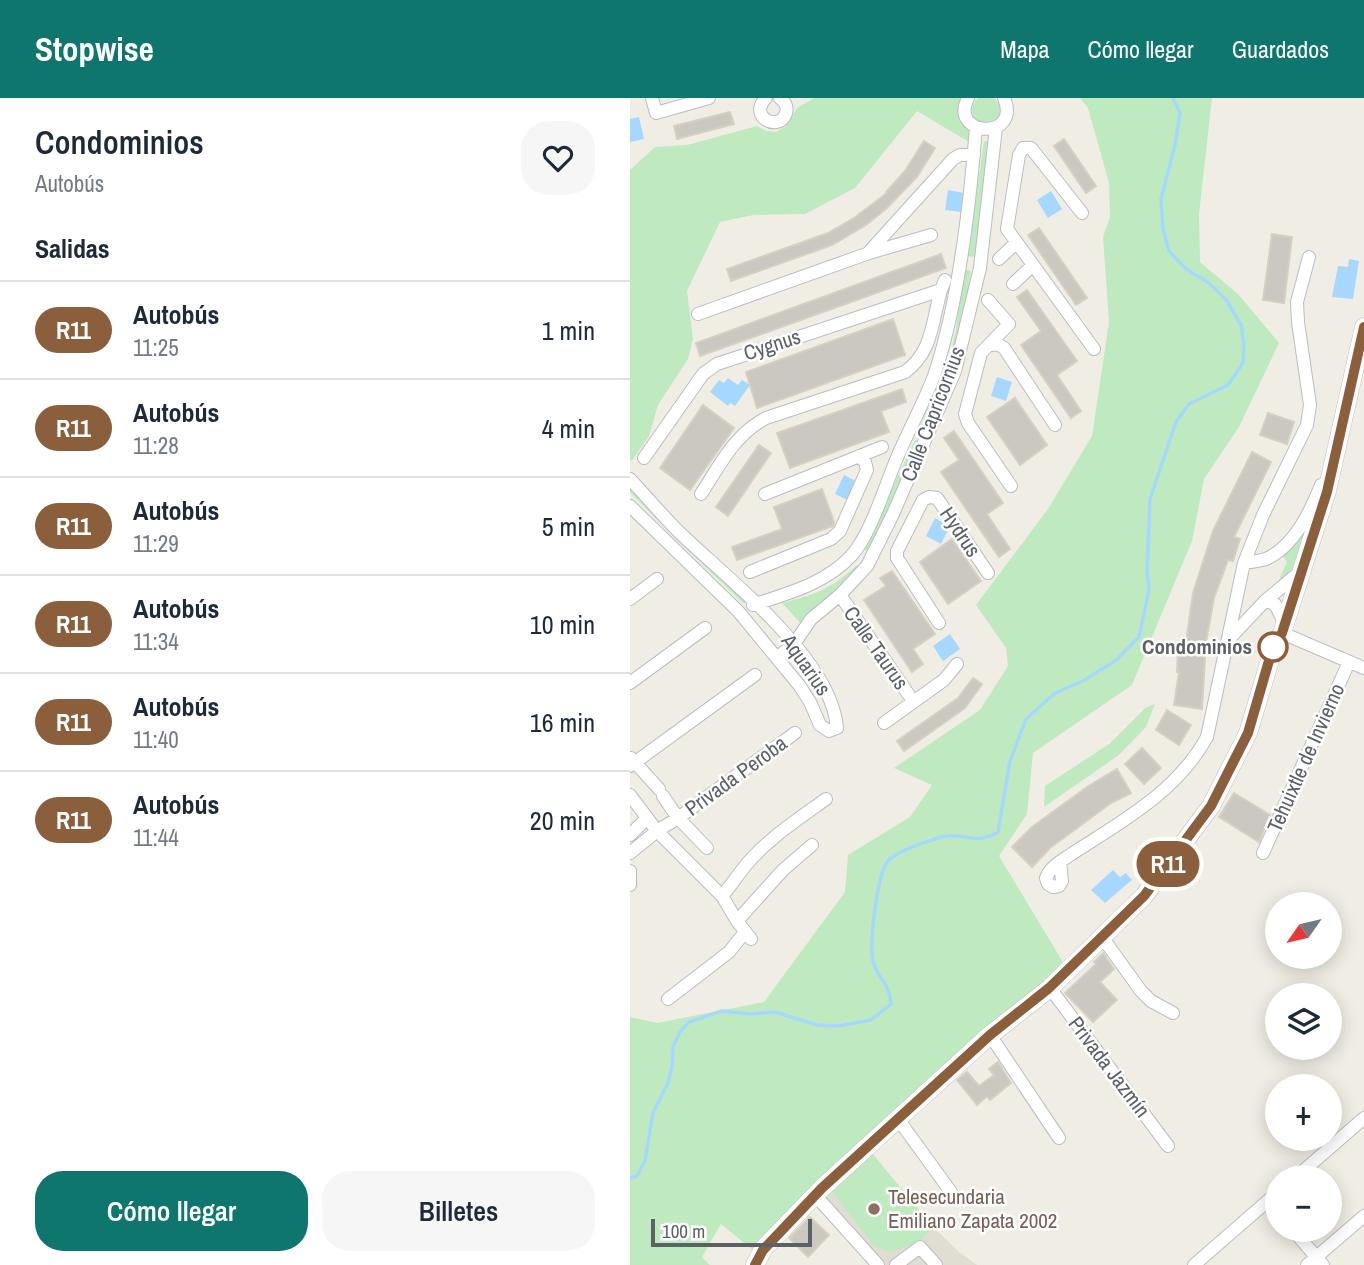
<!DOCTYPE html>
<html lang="es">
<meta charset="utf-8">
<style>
body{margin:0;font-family:"Archivo Narrow",sans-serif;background:#f6f6f7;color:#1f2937;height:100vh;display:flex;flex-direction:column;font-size:26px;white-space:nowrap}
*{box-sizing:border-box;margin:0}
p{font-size:23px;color:#747a83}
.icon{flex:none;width:38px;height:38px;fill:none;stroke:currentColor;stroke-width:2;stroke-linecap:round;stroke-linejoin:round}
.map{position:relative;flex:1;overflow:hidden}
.details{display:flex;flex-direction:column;background:#fff;width:630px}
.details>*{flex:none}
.badge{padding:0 14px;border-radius:23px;font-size:24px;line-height:46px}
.needle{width:46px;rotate:236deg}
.tools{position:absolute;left:635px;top:794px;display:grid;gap:14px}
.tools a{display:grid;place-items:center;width:77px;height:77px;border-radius:50%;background:#fff;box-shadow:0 4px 18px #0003;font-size:35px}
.scale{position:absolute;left:21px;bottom:18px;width:161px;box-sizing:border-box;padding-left:7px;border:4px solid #5c6166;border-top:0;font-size:19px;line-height:24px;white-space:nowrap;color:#5c6166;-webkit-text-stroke:5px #fff;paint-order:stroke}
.map>.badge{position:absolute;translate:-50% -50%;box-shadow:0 0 0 4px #fff}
h2{padding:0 35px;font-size:26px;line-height:63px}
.round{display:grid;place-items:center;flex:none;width:74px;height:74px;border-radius:28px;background:#f6f6f7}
.headline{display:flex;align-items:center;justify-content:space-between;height:119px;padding:0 35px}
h1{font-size:33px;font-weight:600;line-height:52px}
.button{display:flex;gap:14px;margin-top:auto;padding:14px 35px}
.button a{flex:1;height:80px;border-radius:28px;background:#0f766e;color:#fff;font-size:28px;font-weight:600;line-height:80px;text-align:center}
.button a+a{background:#f6f6f7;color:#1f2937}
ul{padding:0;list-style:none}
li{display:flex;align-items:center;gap:21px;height:98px;padding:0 35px;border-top:2px solid #e0e1e3}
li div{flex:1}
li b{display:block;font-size:26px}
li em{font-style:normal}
li .badge{min-width:77px;font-weight:700;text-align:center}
header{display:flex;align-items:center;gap:42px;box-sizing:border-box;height:98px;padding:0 35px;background:#0f766e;color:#fff}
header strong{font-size:33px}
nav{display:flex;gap:38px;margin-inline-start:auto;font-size:24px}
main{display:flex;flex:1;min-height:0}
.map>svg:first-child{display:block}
</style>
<header>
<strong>Stopwise</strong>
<nav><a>Mapa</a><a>Cómo llegar</a><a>Guardados</a></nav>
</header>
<main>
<section class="details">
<div class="headline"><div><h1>Condominios</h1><p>Autobús</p></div><a class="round"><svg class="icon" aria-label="heart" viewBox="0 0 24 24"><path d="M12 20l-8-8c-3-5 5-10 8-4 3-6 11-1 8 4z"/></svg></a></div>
<h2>Salidas</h2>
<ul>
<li><span class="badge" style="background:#8b5e3c;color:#fff">R11</span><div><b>Autobús</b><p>11:25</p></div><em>1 min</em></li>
<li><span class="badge" style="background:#8b5e3c;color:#fff">R11</span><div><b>Autobús</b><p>11:28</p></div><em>4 min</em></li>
<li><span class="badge" style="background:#8b5e3c;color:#fff">R11</span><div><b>Autobús</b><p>11:29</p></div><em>5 min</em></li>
<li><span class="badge" style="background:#8b5e3c;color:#fff">R11</span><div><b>Autobús</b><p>11:34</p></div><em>10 min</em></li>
<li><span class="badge" style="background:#8b5e3c;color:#fff">R11</span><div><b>Autobús</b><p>11:40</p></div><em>16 min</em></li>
<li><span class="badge" style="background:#8b5e3c;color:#fff">R11</span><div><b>Autobús</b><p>11:44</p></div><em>20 min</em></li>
</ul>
<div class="button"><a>Cómo llegar</a><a>Billetes</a></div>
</section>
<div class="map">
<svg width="734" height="1167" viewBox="0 0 734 1167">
<rect width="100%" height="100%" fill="#f0eee4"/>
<path fill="#e0ddd3" d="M211,1075L294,1120L329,1154L347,1167H245L194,1102Z"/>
<path fill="#bfeabf" d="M342 12a14 14 0 1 1 28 0a14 14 0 1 1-28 0Z
M184,0H339L344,47L287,13L225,90L175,116L123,117L90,124L57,193L63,241L58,261L28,307L19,338L2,363L0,362V72L25,49L57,47L127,28L136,33L146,34L156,28L167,10Z
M450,0H582L569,116L570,164L609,197L649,245L609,329L574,381L562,443L502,587L403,655L397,716L369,758L433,864L130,1158L91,1126L72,1159L80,1167H0V919L27,925L134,904L215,794L218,757L280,719L302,687L264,670L350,612L378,568L376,550L346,507L418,411L462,338L479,224L473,139L480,119L479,85L458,10Z
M354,43L362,44L345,159L338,158Z
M333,171L341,173L329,248L296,329L291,326L319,260L326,232Z
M285,342L291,346L245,441L236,453L231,449L240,437Z
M0,386L119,505H113L45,440L0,394Z
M684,418L664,472L649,482L657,464L652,457Z
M227,467L232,472L172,527L152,505C185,497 202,490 227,467Z
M525,606L516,629L489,657L414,709L415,688L479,646L515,610Z
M242,1055L304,1130L287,1145L260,1154L244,1148L201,1092Z"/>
<path fill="#a6d8ff" d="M9,19L14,41L0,44V21Z
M318,92L334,95L331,114L315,112Z
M421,93L432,111L418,120L407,102Z
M719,161L729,163L723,201L702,199L708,168L718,169Z
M367,279L382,284L376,303L361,298Z
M98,280L108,287L112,282L120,287L105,308L100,305L98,308L80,294L89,282L94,285Z
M214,377L230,385L222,404L205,396Z
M305,420L320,428L311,446L296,438Z
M320,536L330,551L313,563L303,548Z
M483,772L490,779L496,775L502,782L475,805L461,792Z"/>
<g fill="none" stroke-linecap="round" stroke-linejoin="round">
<path stroke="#a6d8ff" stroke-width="3.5" d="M0,1080L7,1078L15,1063L23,1015L38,985L42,969L43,949L50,934L59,924L92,913L120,916L145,914L187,927L208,928L241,922L261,906C260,884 247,881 243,863C239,846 247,776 258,763C268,752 297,744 311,739C333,733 344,749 368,734L380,663L396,621L425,595L453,583L485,563L509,539L519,492L517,473L520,401L546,324L559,306L598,287L613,265L614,246L611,227L597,203L579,185L556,171L539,153L533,131L531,101L545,47L550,15L543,0"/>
</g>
<path fill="#cbc8c1" stroke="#d6d0c2" stroke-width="2" d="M100,14L104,26L47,41L44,28Z
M434,41L466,88L456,95L424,48Z
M294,43L305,50L287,79L257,110L236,127L202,147L101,183L97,171L198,135L224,120L257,95L256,94L275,73Z
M409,130L457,200L446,207L398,137Z
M642,136L662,139L654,205L633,202Z
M311,156L316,170L70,258L66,245Z
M397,192L447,263L427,277L451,313L441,320L391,247L411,233L387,199Z
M263,221L275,257L127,310L116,274Z
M272,291L276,304L251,313L259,334L160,370L147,335Z
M385,300L417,347L390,367L357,319Z
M73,307L104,330L60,392L30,370Z
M638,315L664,324L657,346L630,337Z
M324,333L373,405L357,416L380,451L369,459L311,374L329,362L314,340Z
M129,347L141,355L98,418L86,409Z
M622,354L641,364L604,439L610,441L603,463L598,462L584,500L576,544L572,611L544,607L549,574H547L548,551H555L563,495L583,433Z
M192,391L204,424L203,428L107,462L102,449L152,431L144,409Z
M322,441L351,483L318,506L290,464Z
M262,473L305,536L283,551L293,566L282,574L234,502L256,488L250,480Z
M343,580L352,586L335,610L274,653L267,643L328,600Z
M537,612L561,627L549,647L526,632Z
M512,650L531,670L514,686L495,666Z
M487,671L501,695L481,705L420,750L402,769L382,749L402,729L457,689Z
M604,695L640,717L629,744L589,719Z
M473,855L484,871L470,884L487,902L463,924L435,895L466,866L464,864Z
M368,964L381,985L360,1002L357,998L347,1007L327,982L337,974L349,988L364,977L359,971Z
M180,1119L199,1137L178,1159L159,1140Z"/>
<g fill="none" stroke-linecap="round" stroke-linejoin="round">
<defs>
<path id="street" d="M22,0L26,15L79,0
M136,0C117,19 150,35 156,15C158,8 155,4 150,0
M338,0C318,39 392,43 374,0
M452,115L401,50H393L389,57L377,131L464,251
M239,154L323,61L330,57H344
M369,161L386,145
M383,186L403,167
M358,202L379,226L351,255L335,316L338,325L381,388
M68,216L239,155L301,137
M361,247L367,246L374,250L425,327
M14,360L73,276L87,266L311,192L315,182
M0,381C16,398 31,416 48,433C95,479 202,560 207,630L199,633L190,627L180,604L169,587L108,513L0,408
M71,396C90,367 104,337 136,320L275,274C303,254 302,223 311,192
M135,396L252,349
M614,465C621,464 629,463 636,461C663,449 681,413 691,387
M120,474L201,441L210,433L237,372L235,364L229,358
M210,497L283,603
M0,501L27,481
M635,503L672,472
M123,507C158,495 195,486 221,458C239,439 254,392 264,367C276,336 294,306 305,275C329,202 340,106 346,29
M309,525L267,460V453L293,402L299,399L307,400L358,475
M652,535L734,570
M600,540L635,503L645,506L655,526
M148,559L164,546L181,521L210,497L237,468L263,416L325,273L350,170L366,30
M0,585L75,530
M254,625L314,582L327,566
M1,660L29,691
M0,668L125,577
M0,697L27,733L92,798L107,823L121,841
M33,698L48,720L77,750
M0,737L17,720
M0,755L27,733L48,720L165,635
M633,755L719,564
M430,764L432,783L429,788L423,789L418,786L416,780C420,769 431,763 440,757C491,724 547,694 577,639L614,465L633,417L677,327L680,307L668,224L667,204L679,159
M0,773V787
M92,798C100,789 105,781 112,772C134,743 167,722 196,701
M107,823L153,772L182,747
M472,839L511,893L521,903L543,915
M420,890L538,1048
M38,901L99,854L115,834
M360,937L429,1040
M268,1021L321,1094
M665,1080L734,1020
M185,1097L248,1167
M663,1132L693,1167
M266,1167L290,1149L306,1167
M564,1167L648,1094
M677,1167L734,1118"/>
<path id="secondary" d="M125,1167L133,1151L192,1090L360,937L420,890L514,798L581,708L618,635L644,549L652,535L697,393L734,229"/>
</defs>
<use href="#street" stroke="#b9bdc2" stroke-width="14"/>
<use href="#secondary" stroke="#babec4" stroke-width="19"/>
<use href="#street" stroke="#fff" stroke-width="12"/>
<use href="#secondary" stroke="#fff" stroke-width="18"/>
</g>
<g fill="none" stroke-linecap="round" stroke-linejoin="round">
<defs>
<path id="line" d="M125,1167L133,1152L192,1090L360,937L419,890L514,798L581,708L618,635L643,549L652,535L697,394L734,229"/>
</defs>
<use href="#line" stroke="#fff" stroke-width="16"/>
<use href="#line" stroke="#8b5e3c" stroke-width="10"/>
</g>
<circle fill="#fff" stroke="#8b5e3c" stroke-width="3.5" cx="643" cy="549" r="14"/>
<circle fill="#8d6e63" stroke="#fff" stroke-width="2.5" cx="244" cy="1111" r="7"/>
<g text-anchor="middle" stroke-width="5" stroke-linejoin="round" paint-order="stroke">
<g font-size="21" fill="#5c6166" stroke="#fff">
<text transform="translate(142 247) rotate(-18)" y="7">Cygnus</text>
<text transform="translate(303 316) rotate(-69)" y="7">Calle Capricornius</text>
<text transform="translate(330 434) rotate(56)" y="7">Hydrus</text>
<text transform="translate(246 550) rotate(55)" y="7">Calle Taurus</text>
<text transform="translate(176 567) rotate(55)" y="7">Aquarius</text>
<text transform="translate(676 660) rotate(-66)" y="7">Tehuixtle de Invierno</text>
<text transform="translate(106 678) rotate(-36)" y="7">Privada Peroba</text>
<text transform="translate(479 969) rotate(53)" y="7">Privada Jazmín</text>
</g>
<g font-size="21" font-weight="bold" fill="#5c6166" stroke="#fff" text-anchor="end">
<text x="622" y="556">Condominios</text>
</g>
<g font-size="21" fill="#785e54" stroke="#fff" text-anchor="start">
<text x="258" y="1106">Telesecundaria<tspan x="258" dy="24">Emiliano Zapata 2002</tspan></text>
</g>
</g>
</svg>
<div class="tools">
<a><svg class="needle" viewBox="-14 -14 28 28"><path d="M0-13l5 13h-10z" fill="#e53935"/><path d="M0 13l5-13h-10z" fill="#747a83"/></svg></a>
<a><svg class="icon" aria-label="layers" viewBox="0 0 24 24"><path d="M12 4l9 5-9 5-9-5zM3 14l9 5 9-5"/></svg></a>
<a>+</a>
<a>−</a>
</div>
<div class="scale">100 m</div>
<b class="badge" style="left:538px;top:766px;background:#8b5e3c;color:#fff">R11</b>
</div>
</main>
